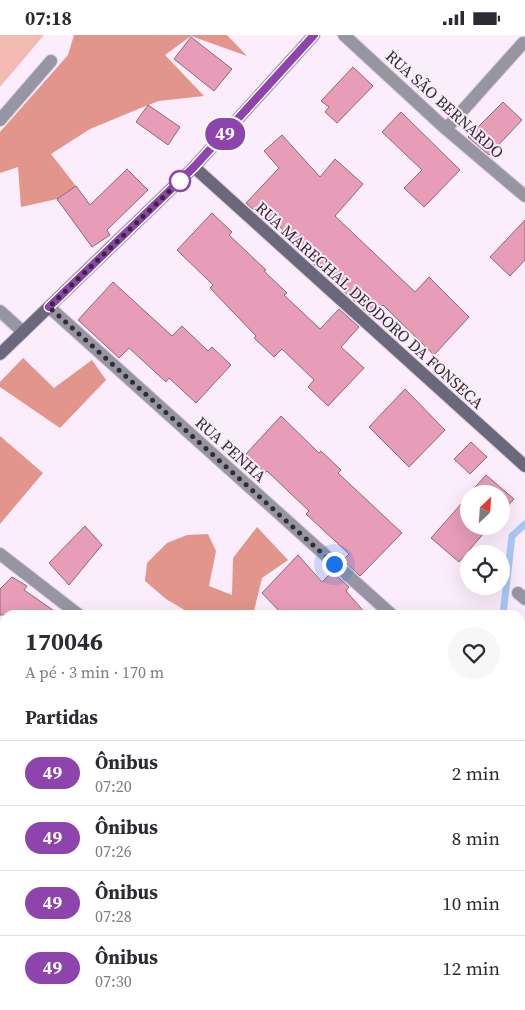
<!DOCTYPE html>
<html lang="pt">
<meta charset="utf-8">
<style>
body{margin:0;font-family:"Source Serif 4",serif;background:#f7f7f7;color:#2b2b33;height:100vh;display:flex;flex-direction:column;font-size:19px;white-space:nowrap}
*{box-sizing:border-box;margin:0}
p{font-size:16px;color:#7c7c81}
.icon{flex:none;width:28px;height:28px;fill:none;stroke:currentColor;stroke-width:2;stroke-linecap:round;stroke-linejoin:round}
.map{position:relative;flex:1;overflow:hidden}
.side{position:absolute;left:0px;top:575px;width:525px;height:400px;display:flex;flex-direction:column;background:#fff;border-radius:15px 15px 0 0;box-shadow:0 5px 20px #0002}
.side>*{flex:none}
.badge{padding:0 10px;border-radius:16px;font-size:18px;line-height:32px}
.needle{width:32px;rotate:25deg}
.fabs{position:absolute;left:460px;top:450px;display:grid;gap:10px}
.fabs a{display:grid;place-items:center;width:50px;height:50px;border-radius:50%;background:#fff;box-shadow:0 5px 20px #0002;font-size:25px}
.you{position:absolute;width:25px;height:25px;margin:-12px;border:4px solid #fff;border-radius:50%;background:#1a73e8;box-shadow:0 0 0 8px #1a73e833}
.map>.badge{position:absolute;translate:-50% -50%;box-shadow:0 0 0 2px #fff}
h2{padding:0 25px;font-size:19px;line-height:45px}
.round{display:grid;place-items:center;flex:none;width:52px;height:52px;border-radius:26px;background:#f7f7f7}
.headline{display:flex;align-items:center;justify-content:space-between;height:85px;padding:0 25px}
h1{font-size:24px;font-weight:700;line-height:38px}
ul{padding:0;list-style:none}
li{display:flex;align-items:center;gap:15px;height:65px;padding:0 25px;border-top:1px solid #e1e1e2}
li div{flex:1}
li b{display:block;font-size:19px}
li em{font-style:normal}
li .badge{min-width:55px;font-weight:700;text-align:center}
.status{display:flex;justify-content:space-between;align-items:center;height:35px;padding:0 25px;background:#fff;direction:ltr}
.status svg{height:14px;fill:currentColor}
.map>svg:first-child{display:block}
</style>
<div class="status"><b>07:18</b><svg viewBox="0 0 49 12"><path d="M0 12V9h3v3zM5 12V6h3v6zM10 12V3h3v9zM15 12V0h3v12zM26 1h20v11H26zM47 4h2v5h-2z"/></svg></div>
<div class="map">
<svg width="525" height="975" viewBox="0 0 525 975">
<rect width="100%" height="100%" fill="#fcedfd"/>
<path fill="#f3bab1" d="M0,0H44L0,52Z"/>
<path fill="#e2958a" d="M74,0H227L247,21L191,1L165,20L204,61L159,66L148,70L90,94L51,119L76,151L57,164L21,172L18,132L0,138V97L68,20Z
M23,323L54,353L92,325L106,345L60,393L0,352V347Z
M0,401L43,438L0,489Z
M257,492L288,525L262,543L253,580H193L166,564L145,546L147,528L167,508L187,500L208,499L216,516L209,551L232,560L233,523Z"/>
<g fill="none" stroke-linecap="round" stroke-linejoin="round">
<path stroke="#a9c7f7" stroke-width="7" d="M503,580L512,501L525,489
M297,975L298,970"/>
</g>
<path fill="#e79cb7" stroke="#8b6a75" d="M191,2L232,34L214,56L174,24Z
M353,32L373,51L337,88L325,77L329,72L321,66Z
M503,67L522,85L489,120L468,102Z
M148,70L180,92L168,110L136,87Z
M401,77L460,135L424,172L404,153L422,135L382,97Z
M282,100L320,142L335,124L363,149L335,181L415,257L429,242L469,282L434,320L383,270L372,282L308,224L311,220L270,183L266,186L246,168L279,133L264,116Z
M127,134L148,155L107,195L110,200L92,212L57,164L76,151L90,170Z
M212,178L232,197L229,200L266,235L264,236L287,258L284,260L320,294L339,274L359,292L341,312L364,333L328,371L308,352L314,345L282,314L274,322L254,303L256,301L210,253L213,250L177,215Z
M525,185V225L510,241L490,222Z
M113,247L172,301L182,291L208,316L212,312L231,330L196,368L169,343L166,347L129,313L119,323L78,285Z
M405,354L445,395L409,432L369,392Z
M281,381L319,418L321,416L341,435L338,438L402,498L360,541L343,525L349,519L306,479L309,476L267,436L265,438L246,419Z
M471,407L487,422L470,439L454,424Z
M486,440L514,464L501,478V459H469Z
M469,460V491H490L459,527L431,503Z
M85,491L102,510L69,550L49,528Z
M298,520L322,547L332,537L349,552L346,556L367,580H283L262,558Z
M12,542L27,551L24,555L60,580H0V554Z"/>
<g fill="none" stroke-linecap="round" stroke-linejoin="round">
<defs>
<path id="street" d="M344,0L446,94L525,161
M0,85L51,26
M446,94L523,8
M49,272L392,580
M0,276L23,297
M0,519L79,580
M518,558L525,564
M0,631L5,635
M0,738L5,739
M520,784L525,787
M0,945L5,946
M520,954L525,955
M96,970L115,975
M330,975L331,970"/>
<path id="secondary" d="M194,132L525,431
M0,319L194,132L314,0"/>
</defs>
<use href="#street" stroke="#d8cad9" stroke-width="14"/>
<use href="#secondary" stroke="#d8cad9" stroke-width="14"/>
<use href="#street" stroke="#9795a3" stroke-width="12"/>
<use href="#secondary" stroke="#6b687c" stroke-width="12"/>
</g>
<g fill="none" stroke-linecap="round" stroke-linejoin="round">
<defs>
<path id="line" d="M49,272L194,132L314,0"/>
</defs>
<use href="#line" stroke="#fff" stroke-width="11"/>
<use href="#line" stroke="#8e44ad" stroke-width="8"/>
<path stroke="#342b35" stroke-width="5" stroke-dasharray="0 9" d="M180,146L181,145L49,272L334,529"/>
</g>
<circle fill="#fff" stroke="#8e44ad" stroke-width="2.5" cx="180" cy="146" r="10"/>
<g text-anchor="middle" stroke-width="4" stroke-linejoin="round" paint-order="stroke">
<g font-size="16" fill="#342b35" stroke="#fcedfd">
<text transform="translate(445 69) rotate(42)" y="6">RUA SÃO BERNARDO</text>
<text transform="translate(370 270) rotate(42)" y="6">RUA MARECHAL DEODORO DA FONSECA</text>
<text transform="translate(231 414) rotate(42)" y="6">RUA PENHA</text>
</g>
</g>
</svg>
<div class="fabs">
<a><svg class="needle" viewBox="-14 -14 28 28"><path d="M0-13l5 13h-10z" fill="#e53935"/><path d="M0 13l5-13h-10z" fill="#7c7c81"/></svg></a>
<a><svg class="icon" aria-label="locate" viewBox="0 0 24 24"><circle cx="12" cy="12" r="6"/><path d="M12 2v4M12 18v4M2 12h4M18 12h4"/></svg></a>
</div>
<div class="you" style="left:334px;top:529px"></div>
<b class="badge" style="left:225px;top:99px;background:#8e44ad;color:#fff">49</b>
<section class="side">
<div class="headline"><div><h1>170046</h1><p>A pé · 3 min · 170 m</p></div><a class="round"><svg class="icon" aria-label="heart" viewBox="0 0 24 24"><path d="M12 20l-8-8c-3-5 5-10 8-4 3-6 11-1 8 4z"/></svg></a></div>
<h2>Partidas</h2>
<ul>
<li><span class="badge" style="background:#8e44ad;color:#fff">49</span><div><b>Ônibus</b><p>07:20</p></div><em>2 min</em></li>
<li><span class="badge" style="background:#8e44ad;color:#fff">49</span><div><b>Ônibus</b><p>07:26</p></div><em>8 min</em></li>
<li><span class="badge" style="background:#8e44ad;color:#fff">49</span><div><b>Ônibus</b><p>07:28</p></div><em>10 min</em></li>
<li><span class="badge" style="background:#8e44ad;color:#fff">49</span><div><b>Ônibus</b><p>07:30</p></div><em>12 min</em></li>
</ul>
</section>
</div>
